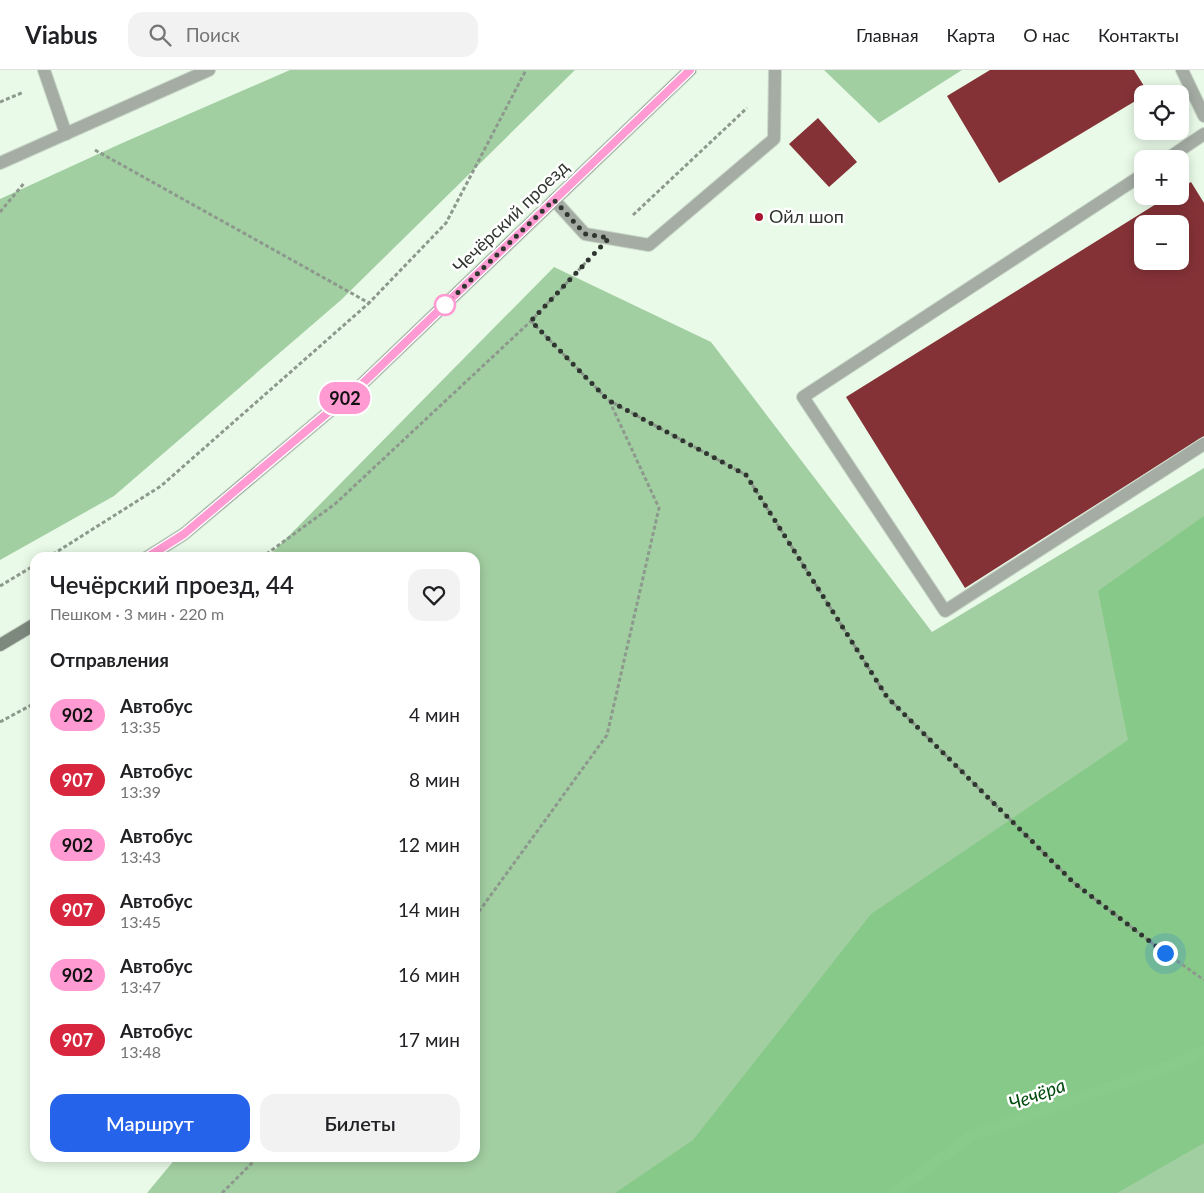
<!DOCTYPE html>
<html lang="ru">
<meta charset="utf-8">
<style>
body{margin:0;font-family:Lato,sans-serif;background:#f2f2f2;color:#202124;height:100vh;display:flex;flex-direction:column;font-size:19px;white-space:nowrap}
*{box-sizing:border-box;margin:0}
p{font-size:16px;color:#757577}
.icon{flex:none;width:28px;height:28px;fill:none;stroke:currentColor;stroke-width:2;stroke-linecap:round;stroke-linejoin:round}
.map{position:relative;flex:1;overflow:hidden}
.side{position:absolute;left:30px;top:482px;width:450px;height:610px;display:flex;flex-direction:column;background:#fff;border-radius:15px;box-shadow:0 2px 12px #0003}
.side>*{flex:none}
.badge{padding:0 10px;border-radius:16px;font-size:18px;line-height:32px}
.buttons{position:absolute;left:1134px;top:15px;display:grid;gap:10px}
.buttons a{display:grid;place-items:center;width:55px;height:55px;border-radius:10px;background:#fff;box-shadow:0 2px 12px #0003;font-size:25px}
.you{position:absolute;width:25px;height:25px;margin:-12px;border:4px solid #fff;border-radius:50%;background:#1a73e8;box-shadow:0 0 0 8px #1a73e833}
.map>.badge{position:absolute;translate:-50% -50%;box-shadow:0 0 0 2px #fff}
h2{padding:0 20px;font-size:19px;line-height:45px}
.round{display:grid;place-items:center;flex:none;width:52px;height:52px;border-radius:15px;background:#f2f2f2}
.head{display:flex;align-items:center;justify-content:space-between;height:85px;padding:0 20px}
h1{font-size:24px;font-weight:600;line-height:38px}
.primary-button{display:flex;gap:10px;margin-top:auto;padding:10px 20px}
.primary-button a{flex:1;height:58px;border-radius:15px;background:#2563eb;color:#fff;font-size:20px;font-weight:600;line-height:58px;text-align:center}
.primary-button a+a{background:#f2f2f2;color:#202124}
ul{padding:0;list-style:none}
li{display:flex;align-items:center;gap:15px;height:65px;padding:0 20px}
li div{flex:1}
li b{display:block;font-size:19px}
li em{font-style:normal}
li .badge{min-width:55px;font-weight:700;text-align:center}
header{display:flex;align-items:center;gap:30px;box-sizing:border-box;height:70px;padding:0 25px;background:#fff;border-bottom:1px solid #e0e0e0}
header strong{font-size:24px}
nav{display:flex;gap:28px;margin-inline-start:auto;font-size:18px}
.search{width:350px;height:45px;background:#f2f2f2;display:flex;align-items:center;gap:12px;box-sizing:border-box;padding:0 18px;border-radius:15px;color:#757577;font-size:19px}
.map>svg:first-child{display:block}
</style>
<header>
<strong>Viabus</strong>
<div class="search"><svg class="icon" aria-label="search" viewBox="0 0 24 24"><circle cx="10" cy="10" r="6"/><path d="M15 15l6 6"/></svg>Поиск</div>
<nav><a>Главная</a><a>Карта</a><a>О нас</a><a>Контакты</a></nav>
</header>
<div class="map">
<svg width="1204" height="1123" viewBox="0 0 1204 1123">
<rect width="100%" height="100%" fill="#e9fae8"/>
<path fill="#a2cfa2" d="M290,0H575L341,230L114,426L0,490V129L120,74Z
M824,0H962L879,53Z
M554,197L711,272L932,562L1204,398V1123H147L176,1088H475V488L268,487Z"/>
<path fill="#87c988" d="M1204,446V1073L1117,1123H615L693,1070L871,844L1128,670L1098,521Z"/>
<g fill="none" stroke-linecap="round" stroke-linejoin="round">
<path stroke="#89cb8a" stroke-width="11" d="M894,1123L971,1066L1173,995L1204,981"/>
</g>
<path fill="#853237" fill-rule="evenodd" d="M990,0H1134L1149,24H1142V27L999,113L947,26Z
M818,48L857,92L829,117L789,74Z
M1191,112L1204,133V366L965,518L846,327L1169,126H1180V119ZM1142,154H1180V191H1142Z"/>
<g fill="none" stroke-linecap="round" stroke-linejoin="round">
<defs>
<path id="service" d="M44,0L66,64
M1182,0L1204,46
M1167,89L1204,64
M1142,105L803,327L945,541L1204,374
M554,130L585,164L649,175L774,69L775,0"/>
<path id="minor" d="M0,93L209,0"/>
<path id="secondary" d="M146,488L184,464L362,314L690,0
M0,575L35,554"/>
</defs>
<use href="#service" stroke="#c8d7c7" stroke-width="14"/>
<use href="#minor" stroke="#c8d7c7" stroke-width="14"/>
<use href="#secondary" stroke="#c8d7c7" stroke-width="14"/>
<path stroke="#8d998d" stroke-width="3" stroke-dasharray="4 2.5" stroke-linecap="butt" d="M0,32L24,22
M95,80L369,233L446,153L526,0
M0,142L25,112
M633,145L747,38
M531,251L608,330L746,405L887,627L1074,813L1152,873L1204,910
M47,488L161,416L369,233
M261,488L335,434L531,251L588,190
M0,516L35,495
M0,652L35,633
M475,847L607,665L659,438L609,330
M222,1123L257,1088"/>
<use href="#service" stroke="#a4aca4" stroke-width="12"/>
<use href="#minor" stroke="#a4aca4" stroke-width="12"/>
<use href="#secondary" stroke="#7e897e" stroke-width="12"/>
</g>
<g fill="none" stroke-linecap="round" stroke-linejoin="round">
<defs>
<path id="line" d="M146,488L184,464L362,314L690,0"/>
</defs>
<use href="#line" stroke="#fff" stroke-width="11"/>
<use href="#line" stroke="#ff9ad2" stroke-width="8"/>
<path stroke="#2f362f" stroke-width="5" stroke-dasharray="0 9" d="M445,235L554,130L585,164L609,168L531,251L608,330L746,405L887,627L1074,813L1165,883"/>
</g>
<circle fill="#a9132f" stroke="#fff" stroke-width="2" cx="759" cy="147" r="5"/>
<circle fill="#fff" stroke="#ff9ad2" stroke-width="2.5" cx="445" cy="235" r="10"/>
<g text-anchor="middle" stroke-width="5" stroke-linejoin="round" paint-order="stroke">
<g font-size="18" fill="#2f362f" stroke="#fff">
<text transform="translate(511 147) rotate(-44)" y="6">Чечёрский проезд</text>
</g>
<g font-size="18" fill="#2f362f" stroke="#fff" text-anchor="start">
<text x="769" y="153">Ойл шоп</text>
</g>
<g font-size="19" font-style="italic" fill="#004c0d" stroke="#fff">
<text transform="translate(1037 1024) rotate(-20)" y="7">Чечёра</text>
</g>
</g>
</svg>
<div class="buttons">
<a><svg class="icon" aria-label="locate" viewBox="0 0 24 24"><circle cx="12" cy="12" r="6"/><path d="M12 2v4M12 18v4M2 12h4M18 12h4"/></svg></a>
<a>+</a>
<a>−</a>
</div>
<div class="you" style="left:1165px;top:883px"></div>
<b class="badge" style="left:345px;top:328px;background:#ff9ad2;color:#111">902</b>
<section class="side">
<div class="head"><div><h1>Чечёрский проезд, 44</h1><p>Пешком · 3 мин · 220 m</p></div><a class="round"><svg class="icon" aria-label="heart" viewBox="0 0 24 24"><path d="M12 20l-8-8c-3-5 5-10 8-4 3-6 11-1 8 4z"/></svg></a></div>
<h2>Отправления</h2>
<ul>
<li><span class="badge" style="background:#ff9ad2;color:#111">902</span><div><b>Автобус</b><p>13:35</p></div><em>4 мин</em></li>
<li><span class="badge" style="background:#d7263d;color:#fff">907</span><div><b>Автобус</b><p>13:39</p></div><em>8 мин</em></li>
<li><span class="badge" style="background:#ff9ad2;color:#111">902</span><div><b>Автобус</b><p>13:43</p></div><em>12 мин</em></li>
<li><span class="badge" style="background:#d7263d;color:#fff">907</span><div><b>Автобус</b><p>13:45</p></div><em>14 мин</em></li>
<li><span class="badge" style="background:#ff9ad2;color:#111">902</span><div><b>Автобус</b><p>13:47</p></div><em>16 мин</em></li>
<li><span class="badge" style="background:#d7263d;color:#fff">907</span><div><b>Автобус</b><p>13:48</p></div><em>17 мин</em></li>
</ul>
<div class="primary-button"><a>Маршрут</a><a>Билеты</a></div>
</section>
</div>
